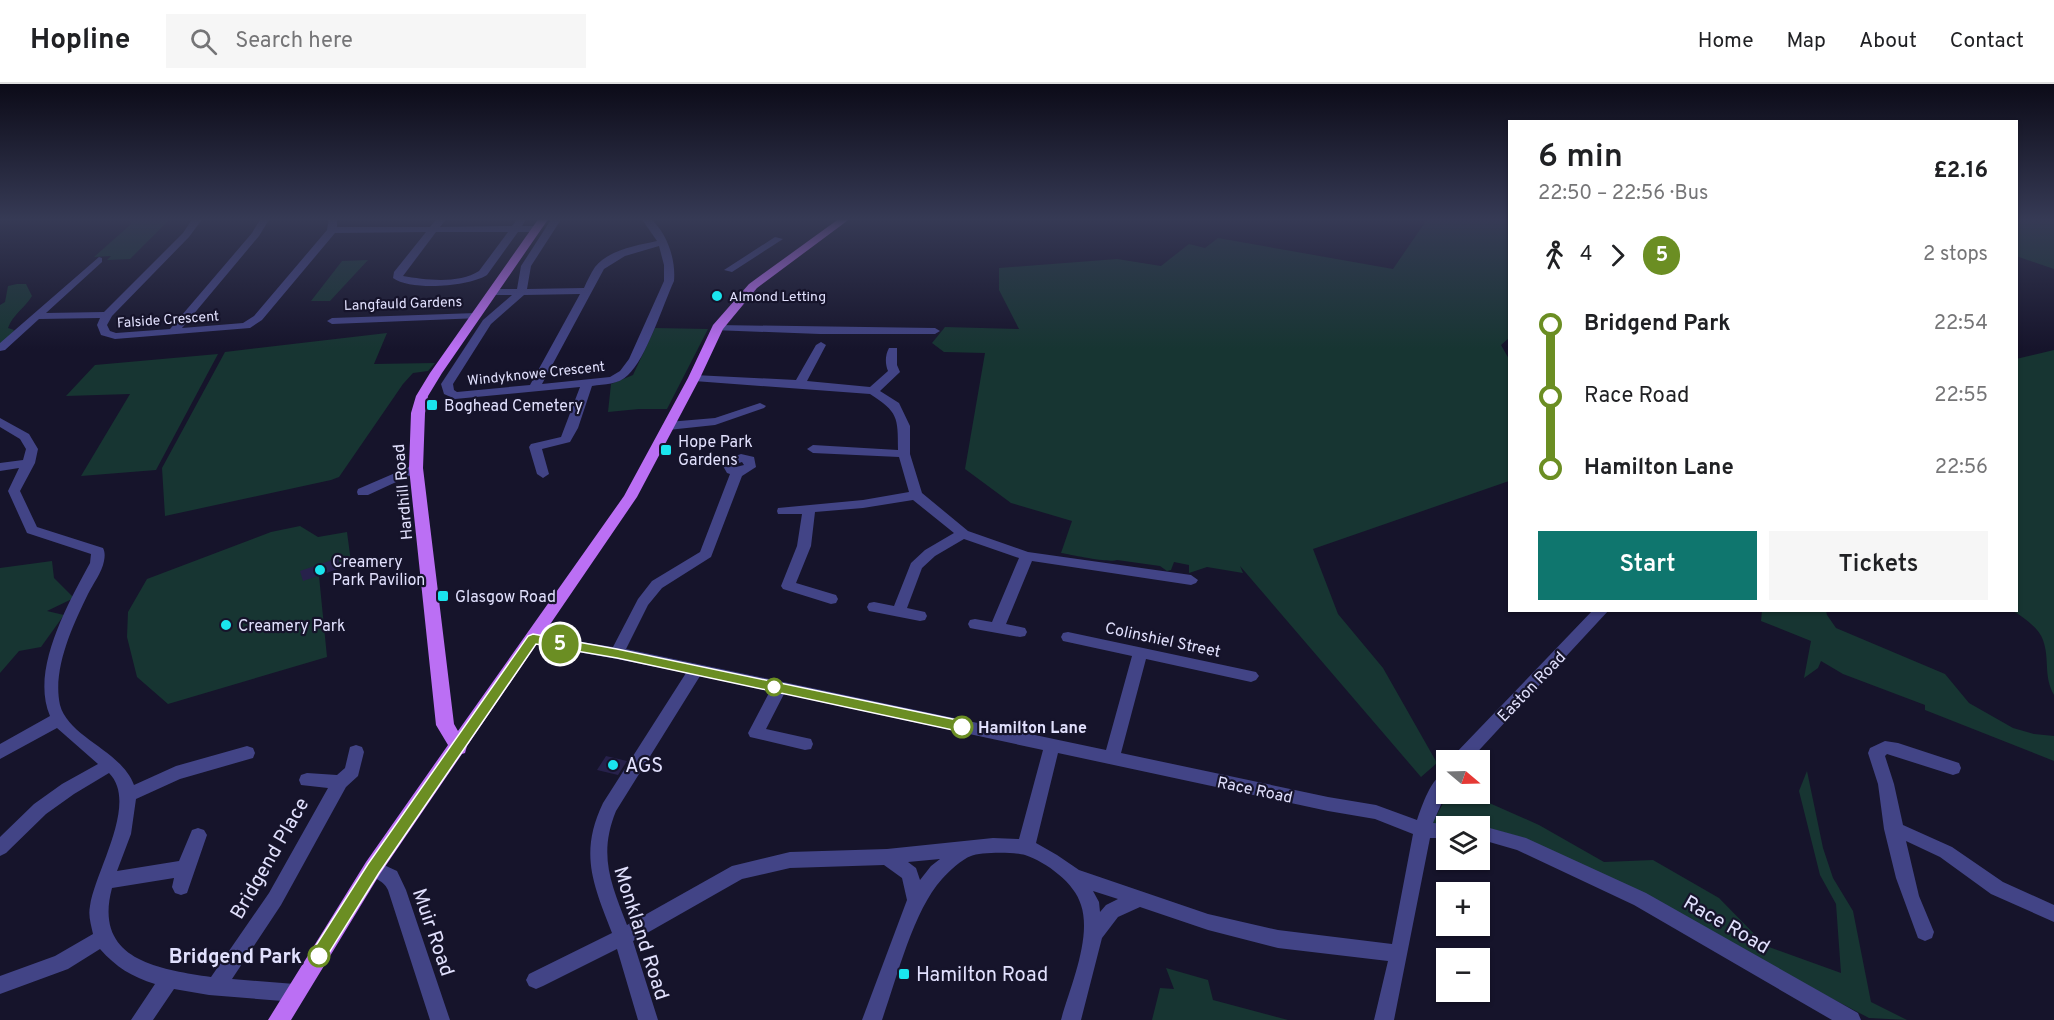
<!DOCTYPE html>
<meta charset="utf-8">
<style>
body{margin:0;font-family:Overpass,sans-serif;background:#f6f6f6;color:#202124;height:100vh;display:flex;flex-direction:column;font-size:22px;white-space:nowrap}
*{box-sizing:border-box;margin:0}
p{font-size:20px;color:#757577}
.icon{flex:none;width:33px;height:33px;fill:none;stroke:currentColor;stroke-width:2;stroke-linecap:round;stroke-linejoin:round}
.map{position:relative;flex:1;overflow:hidden}
.panel{position:absolute;left:1508px;top:36px;width:510px;height:492px;display:flex;flex-direction:column;background:#fff;border-radius:0px;box-shadow:0 2px 4px #0004}
.panel>*{flex:none}
.badge{padding:0 12px;border-radius:20px;font-size:21px;line-height:39px}
.needle{width:39px;rotate:109deg}
.fabs{position:absolute;left:1436px;top:666px;display:grid;gap:12px}
.fabs a{display:grid;place-items:center;width:54px;height:54px;border-radius:0px;background:#fff;box-shadow:0 2px 4px #0004;font-size:30px}
.map>.badge{position:absolute;translate:-50% -50%;box-shadow:0 0 0 3px #fff}
.legs{display:flex;align-items:center;gap:9px;height:66px;padding:0 30px;font-size:20px}
.legs p{margin-inline-start:auto}
.headline{display:flex;align-items:center;justify-content:space-between;height:102px;padding:0 30px}
h1{font-size:33px;font-weight:600;line-height:45px}
.cta{display:flex;gap:12px;margin-top:auto;padding:12px 30px}
.cta a{flex:1;height:69px;border-radius:0px;background:#0f766e;color:#fff;font-size:24px;font-weight:600;line-height:69px;text-align:center}
.cta a+a{background:#f6f6f6;color:#202124}
ul{padding:0 30px;list-style:none}
li{display:flex;align-items:center;gap:21px;height:72px;font-size:22px}
li i{display:grid;place-items:center;width:9px;height:100%;margin:0 8px;background:currentColor}
li i::after{content:'';width:15px;height:15px;margin:-8px;border:4px solid;border-radius:50%;background:#fff}
li p{margin-inline-start:auto}
li:first-child i{background:linear-gradient(#0000 50%,currentColor 0)}
li:last-child i{background:linear-gradient(currentColor 50%,#0000 0)}
header{display:flex;align-items:center;gap:36px;box-sizing:border-box;height:84px;padding:0 30px;background:#fff;border-bottom:2px solid #e0e0e0}
header strong{font-size:28px}
nav{display:flex;gap:33px;margin-inline-start:auto;font-size:21px}
.search{width:420px;height:54px;background:#f6f6f6;display:flex;align-items:center;gap:15px;box-sizing:border-box;padding:0 21px;border-radius:0px;color:#757577;font-size:22px}
.map>svg:first-child{display:block}
</style>
<header>
<strong>Hopline</strong>
<div class="search"><svg class="icon" aria-label="search" viewBox="0 0 24 24"><circle cx="10" cy="10" r="6"/><path d="M15 15l6 6"/></svg>Search here</div>
<nav><a>Home</a><a>Map</a><a>About</a><a>Contact</a></nav>
</header>
<div class="map">
<svg width="2054" height="936" viewBox="0 0 2054 936">
<rect width="100%" height="100%" fill="#16142b"/>
<path fill="#173532" d="M132,134H171L130,175L107,176L111,172L94,173L130,141Z
M1428,134H1509V254L1501,261L1509,275V397L1313,465L1338,530L1383,584L1437,679L1421,693L1240,482L1243,489L1207,483L1189,489V481L1174,478L1171,486L1167,487L1160,482L1117,476C1108,479 1073,471 1061,469L1072,437L1011,419L965,385L985,269L944,268L932,259L945,243L1019,245L999,206V184L1117,175L1161,182L1189,160L1205,164L1218,154L1393,185Z
M2016,134H2054V185L2016,172Z
M368,176L330,217H311L342,177Z
M17,200H26L32,212C25,224 13,230 8,244L14,246L11,253L0,262V221L5,218L8,202Z
M655,244L708,245L667,325H639L608,328L611,300L633,291Z
M387,249L374,280L435,279L428,287L413,289L403,300L339,393L331,396L165,432L162,384L225,268Z
M2054,266V611C2043,592 2050,576 2043,556C2039,544 2023,533 2013,527L2016,526V275Z
M218,270L156,386L81,392L130,310L66,312L95,281Z
M300,442L318,453L347,448L351,478L319,492L327,573L168,620L137,593L127,553L128,528L147,495L271,448Z
M52,477L54,494L74,514L47,527L64,531L41,563L19,567L0,589V484Z
M1762,527H1826L1827,531L1836,544L1945,590L1969,619L2013,644L2034,650L2054,652V677L1925,626V621L1843,590L1821,577L1818,584L1804,594L1811,557L1761,537Z
M1807,687L1823,764L1833,794L1853,827L1871,918L1907,936L1869,934L1527,755L1475,740H1432L1448,710H1469L1539,741L1604,778L1653,776L1719,814L1766,862L1841,889L1836,820L1820,791L1799,707Z
M1166,884L1208,896L1213,916L1288,936H1152L1160,904L1174,905Z"/>
<path fill="#27214b" d="M338,474L341,484L303,497L300,487Z
M606,672L627,677L618,691L597,686Z"/>
<g fill="none" stroke-linecap="round" stroke-linejoin="round">
<path fill="#424486" fill-rule="evenodd" d="M193,134H203L189,153L112,232L107,241L110,247L116,249L170,245L252,149L261,134H270L259,152L182,244L243,239L254,232L327,146L329,134H337V143H430L437,134H447L440,143L512,142L518,134H527L522,142H536L541,145L536,148H518L487,191C468,203 411,207 393,194L394,188L426,148L335,149L262,236L250,244L115,255L101,251L97,241L100,234L39,235L5,266L0,267V259L99,173L102,174V178L46,229L104,228L183,149ZM436,148H508L479,187C459,200 426,196 403,192Z
M552,134H562L531,182L527,205L584,204C587,197 591,189 595,183C608,166 638,161 657,157L641,134H650C667,149 676,175 674,197C663,221 646,275 628,291C618,301 605,300 592,302L578,344L570,358L542,365L549,390L543,394L537,390L529,363L531,360L561,353L580,303L455,315L444,310L441,300L483,236L512,211H493L488,208L493,205H517L521,182ZM659,162L664,181V197L629,275L620,287L610,293L542,300L604,185L625,172ZM580,210L530,301L457,308L454,306L453,300L491,240L524,211Z
M775,153L783,155L732,188L724,186Z
M476,229L480,230V234L332,240L327,237L332,234Z
M717,241L935,244L940,247L935,250H820L713,246L712,244Z
M821,258L826,261L807,297L870,303L888,287C885,280 885,271 889,264H897V281L900,288L880,307L899,319L910,342V370L922,409L968,447L1028,468L1191,491L1198,496L1196,499L1191,501L1032,477L1006,540L1025,544L1027,548L1025,552L1020,553L975,545L970,544L968,540L970,536L975,535L992,538L1019,474L964,455L935,472L922,484L907,524L925,528L927,532L925,536L920,537L869,527L867,523L869,519L874,518L894,522L911,479L925,466L954,449L913,416L863,424L815,428L811,462L796,499L836,511L838,515L836,519L831,520L783,505L781,502L797,462L802,430H778L777,427L778,424L863,416L909,408L899,373L813,369L807,365L813,361L898,366C898,333 898,328 870,310L694,297L688,294L694,291L796,296L816,261Z
M760,319L766,322L764,324L715,341L668,346L662,342L668,338L715,334Z
M0,334L29,350L38,365L35,379L20,407L37,443L103,464C105,468 105,472 104,477C102,488 93,500 88,510C73,541 52,585 60,621C69,654 121,666 134,701L176,682L247,662L253,664L255,669L253,674L180,695L136,715L131,750L117,787L179,777L192,746L198,744L204,746L207,751L187,809L181,811L175,809L172,803L174,794L112,804C93,875 156,885 211,893L269,809L328,704L301,701L299,696L301,691L307,689L337,691L345,684L350,663L356,661L362,663L364,668L358,692L346,703L281,821L232,895L295,900L302,902L305,909L302,916L295,918L209,911L174,905L153,936H131L155,900C132,893 116,883 100,865L68,885L0,910V892L55,872L93,850C91,840 88,832 90,822C95,787 139,719 109,689L74,710L46,730L6,769L0,772V753L34,720L62,700L98,680L57,644L0,675V660L50,632C30,586 68,520 90,479L91,470L27,449L8,407L19,384L0,387V379L23,376L26,365L20,355L0,343Z
M741,370L754,373L756,383L742,392L711,473L662,504L648,521L626,565L1106,666L1132,572L1063,557L1061,553L1063,549L1068,548L1256,588L1259,592L1256,596L1251,598L1146,575L1121,669L1328,713L1376,721L1417,736C1422,722 1431,693 1446,688V709L1433,739L1446,740L1452,742H1446V754H1430L1394,936H1374L1388,877L1278,864L1208,846L1140,823L1118,833L1102,854L1081,936H1061C1070,903 1092,854 1081,821C1075,799 1046,778 1025,771C1015,768 980,768 971,772C962,775 948,788 942,795C913,827 897,894 882,936H862L907,816L902,794L884,781L790,784L742,795L633,857L658,936H638L617,865L543,902L536,905L529,902L526,896L529,890L612,849C593,800 579,769 603,719L686,589L617,575L533,560L528,559L526,555L528,551L533,550L613,563L638,515L652,497L700,468L730,390L727,389L723,382L727,375ZM742,378L744,381L736,383V380ZM700,592L770,607L748,649L750,653L805,666L811,665L813,660L811,655L766,645L784,610L1043,666L1019,755L993,754L887,765L790,768L732,782L627,841C611,799 598,771 616,727ZM1058,669L1328,727L1375,735L1413,750L1392,860L1278,846L1208,830L1079,786L1057,771L1036,759ZM940,775L931,782L920,796L916,784L908,778ZM1093,807L1118,815L1106,821L1100,828L1099,818Z
M416,380L420,381L422,384L420,387L368,411H358L357,408L358,405Z
M1593,526H1609L1470,676H1452L1454,671Z
M1885,657L1898,659L1959,679L1961,684L1959,689L1953,691L1887,670L1885,672L1894,700L1903,741L1952,763L2003,798L2054,821V838L1991,810L1940,773L1906,757L1919,812L1934,848L1932,854L1925,857L1918,854L1896,794L1884,745L1878,700L1868,669L1870,664Z
M1479,741L1526,754L1646,809L1858,929L1861,936H1832L1634,821L1517,766L1479,755V742H1474Z
M373,776L397,787L406,806L450,936H430L388,806C383,794 369,795 364,784L367,778Z"/>
<path fill="#bb6ff4" fill-rule="evenodd" d="M539,134H549L442,289L428,312L425,329L423,384L454,640L458,647L624,412L688,294L713,241L749,200L840,134H851L757,204L723,245L700,294L637,413L467,662L465,669L462,670L380,790L291,936H268L366,778L448,661L436,641L409,384L411,329L416,312L430,289Z"/>
</g>
<linearGradient id="sky" x2="0" y2="1"><stop stop-color="#0c0b18"/><stop offset="0.51" stop-color="#363a55"/><stop offset="1" stop-color="#363a55" stop-opacity="0"/></linearGradient>
<rect width="2054" height="265" fill="url(#sky)"/>
<path fill="#6b8e23" stroke="#fff" stroke-width="1.5" d="M533,550L617,565L962,637L969,643L962,648L617,574L536,560L379,789L324,877L319,879L313,877L311,872L313,866L368,780L528,552Z"/>
<g fill="#1ae5ee" stroke="#16142b" stroke-width="2">
<circle cx="717" cy="212" r="6"/>
<rect x="426" y="315" width="12" height="12" rx="3"/>
<rect x="660" y="360" width="12" height="12" rx="3"/>
<circle cx="320" cy="486" r="6"/>
<rect x="437" y="506" width="12" height="12" rx="3"/>
<circle cx="226" cy="541" r="6"/>
<circle cx="613" cy="681" r="6"/>
<rect x="898" y="884" width="12" height="12" rx="3"/>
</g>
<g fill="#fff" stroke="#6b8e23" stroke-width="3">
<circle cx="774" cy="603" r="8"/>
<circle cx="962" cy="643" r="10"/>
<circle cx="319" cy="872" r="10"/>
</g>
<g text-anchor="middle" stroke-width="4.5" stroke-linejoin="round" paint-order="stroke">
<g font-size="14" fill="#e1e0fd" stroke="#16142b" text-anchor="start">
<text x="729" y="217">Almond Letting</text>
</g>
<g font-size="14" fill="#e1e0fd" stroke="#16142b">
<text transform="translate(403 219) rotate(-2)" y="5">Langfauld Gardens</text>
<text transform="translate(168 235) rotate(-4)" y="5">Falside Crescent</text>
<text transform="translate(536 289) rotate(-6)" y="5">Windyknowe Crescent</text>
</g>
<g font-size="16" fill="#e1e0fd" stroke="#16142b" text-anchor="start">
<text x="444" y="327">Boghead Cemetery</text>
<text x="678" y="363">Hope Park<tspan x="678" dy="18">Gardens</tspan></text>
<text x="332" y="483">Creamery<tspan x="332" dy="18">Park Pavilion</tspan></text>
<text x="455" y="518">Glasgow Road</text>
<text x="238" y="547">Creamery Park</text>
</g>
<g font-size="16" fill="#e1e0fd" stroke="#16142b">
<text transform="translate(402 408) rotate(-95)" y="6">Hardhill Road</text>
<text transform="translate(1163 555) rotate(12)" y="6">Colinshiel Street</text>
<text transform="translate(1531 602) rotate(-46)" y="6">Easton Road</text>
<text transform="translate(1255 705) rotate(12)" y="6">Race Road</text>
</g>
<g font-size="16" font-weight="bold" fill="#e1e0fd" stroke="#16142b" text-anchor="start">
<text x="978" y="649">Hamilton Lane</text>
</g>
<g font-size="20" fill="#e1e0fd" stroke="#16142b" text-anchor="start">
<text x="625" y="688">AGS</text>
<text x="916" y="897">Hamilton Road</text>
</g>
<g font-size="20" fill="#e1e0fd" stroke="#16142b">
<text transform="translate(269 774) rotate(-60)" y="7">Bridgend Place</text>
<text transform="translate(1727 840) rotate(30)" y="7">Race Road</text>
<text transform="translate(434 848) rotate(71)" y="7">Muir Road</text>
<text transform="translate(642 849) rotate(72)" y="7">Monkland Road</text>
</g>
<g font-size="20" font-weight="bold" fill="#e1e0fd" stroke="#16142b" text-anchor="end">
<text x="302" y="879">Bridgend Park</text>
</g>
</g>
</svg>
<div class="fabs">
<a><svg class="needle" viewBox="-14 -14 28 28"><path d="M0-13l5 13h-10z" fill="#e53935"/><path d="M0 13l5-13h-10z" fill="#757577"/></svg></a>
<a><svg class="icon" aria-label="layers" viewBox="0 0 24 24"><path d="M12 4l9 5-9 5-9-5zM3 14l9 5 9-5"/></svg></a>
<a>+</a>
<a>−</a>
</div>
<b class="badge" style="left:560px;top:560px;background:#6b8e23;color:#fff">5</b>
<section class="panel">
<div class="headline"><div><h1>6 min</h1><p>22:50 – 22:56 · Bus</p></div><b>£2.16</b></div>
<div class="legs"><svg class="icon" aria-label="walk" viewBox="0 0 24 24"><circle cx="13" cy="4" r="2"/><path d="M13 8l-2 6 4 7M11 14l-3 7M7 12l3-4h3l4 4"/></svg>4<svg class="icon" aria-label="forward" viewBox="0 0 24 24"><path d="M9 5l7 7-7 7"/></svg><b class="badge" style="background:#6b8e23;color:#fff">5</b><p>2 stops</p></div>
<ul>
<li><i style="color:#6b8e23"></i><b>Bridgend Park</b><p>22:54</p></li>
<li><i style="color:#6b8e23"></i><span>Race Road</span><p>22:55</p></li>
<li><i style="color:#6b8e23"></i><b>Hamilton Lane</b><p>22:56</p></li>
</ul>
<div class="cta"><a>Start</a><a>Tickets</a></div>
</section>
</div>
